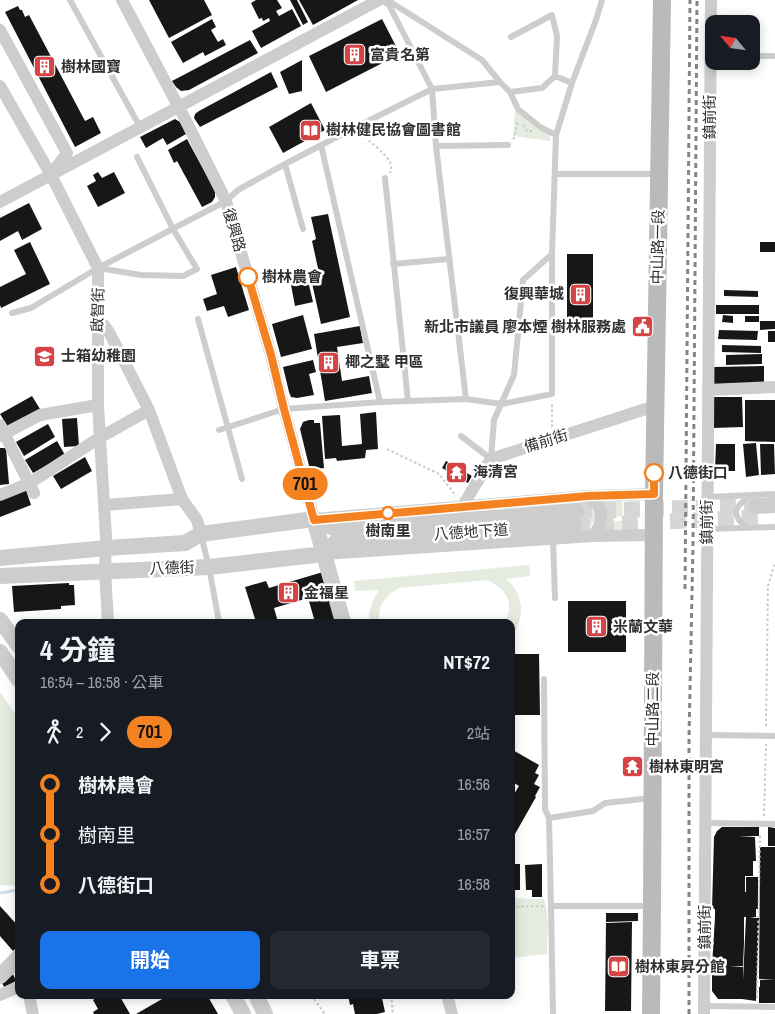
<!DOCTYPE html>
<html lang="zh-TW">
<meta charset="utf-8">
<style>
body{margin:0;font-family:"Archivo Narrow","Noto Sans TC",sans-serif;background:#242831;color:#f1f3f6;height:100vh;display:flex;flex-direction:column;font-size:19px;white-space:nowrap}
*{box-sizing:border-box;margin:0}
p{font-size:16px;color:#9ea1a6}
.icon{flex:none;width:28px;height:28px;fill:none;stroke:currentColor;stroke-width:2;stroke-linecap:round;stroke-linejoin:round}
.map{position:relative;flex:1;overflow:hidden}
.sheet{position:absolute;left:15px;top:619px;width:500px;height:380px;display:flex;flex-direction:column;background:#171b24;border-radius:10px;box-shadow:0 2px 12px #0003}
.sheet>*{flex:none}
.badge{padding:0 10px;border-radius:16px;font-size:18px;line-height:32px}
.needle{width:32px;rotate:299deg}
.tools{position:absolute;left:705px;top:15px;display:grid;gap:10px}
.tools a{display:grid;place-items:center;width:55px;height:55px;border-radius:10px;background:#171b24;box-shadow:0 2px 12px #0003;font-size:25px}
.map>.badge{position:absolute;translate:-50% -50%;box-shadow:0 0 0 2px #fff}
.legs{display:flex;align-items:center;gap:8px;height:55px;padding:0 25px;font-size:16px}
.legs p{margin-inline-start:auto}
.summary{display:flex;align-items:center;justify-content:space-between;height:85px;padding:0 25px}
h1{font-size:28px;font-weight:700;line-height:38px}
.primary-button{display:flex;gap:10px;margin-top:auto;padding:10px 25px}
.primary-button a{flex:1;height:58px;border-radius:10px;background:#1a73e8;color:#fff;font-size:20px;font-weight:700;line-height:58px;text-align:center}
.primary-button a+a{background:#242831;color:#f1f3f6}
ul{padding:0 25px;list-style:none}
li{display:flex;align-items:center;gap:18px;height:50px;font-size:19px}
li i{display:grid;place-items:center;width:8px;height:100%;margin:0 6px;background:currentColor}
li i::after{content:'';width:12px;height:12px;margin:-6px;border:4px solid;border-radius:50%;background:#171b24}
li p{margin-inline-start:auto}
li:first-child i{background:linear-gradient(#0000 50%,currentColor 0)}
li:last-child i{background:linear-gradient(currentColor 50%,#0000 0)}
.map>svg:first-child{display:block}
</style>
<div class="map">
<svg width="775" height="1014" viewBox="0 0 775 1014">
<rect width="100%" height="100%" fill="#fff"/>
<path fill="#e5ebdf" d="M515,110L550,134V141L513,136Z
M579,498L586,499L596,509C596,523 592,527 578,532Z
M622,498L623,516L614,517V521H623L624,529L604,530V499Z
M529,565L530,576L506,579C524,595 526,617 511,637V622H505C515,603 506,588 487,580L399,588C386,595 376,607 380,622H369C368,610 373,600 379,590L355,591L354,581Z
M0,692L19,719V886L0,885Z
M511,898L544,899C550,917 547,936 547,954L511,958Z"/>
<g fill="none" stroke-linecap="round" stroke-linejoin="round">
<path stroke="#cddde9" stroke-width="3" d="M0,893L19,890"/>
</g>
<path fill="#171717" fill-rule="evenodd" d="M149,0H204L212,15L169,38Z
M256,0H277L282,8L276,11L279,16L292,9L301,26L261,48L252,31L270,21L269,18L263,21L262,18L259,19L251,3Z
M290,0H297L308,22L303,25Z
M299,0H358L313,25Z
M18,6L20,10H22L25,17L29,15L85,121L93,117L101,133L75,147L5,12Z
M212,19L216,27L211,30L218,42L223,39L226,45L205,56L203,52L183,63L171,42Z
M382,19L400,54L326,92L309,56Z
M250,40L258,53L189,90L181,91L176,87L172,81Z
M302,60V91L289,94L280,72Z
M271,72L278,87L200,127L194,118L195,114L199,111Z
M311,103L325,130L283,153L269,127Z
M175,119L180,122L186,134L167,145L163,138L146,148L140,137Z
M187,139L215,191V197L212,202L202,207L177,161L174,163L168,150Z
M98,172L102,178L114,172L125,193L98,207L87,186L96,181L93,175Z
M29,203L42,229L22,240L18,231L0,241V218Z
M328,214L350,317L321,324L310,274L319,273L312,241L316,239L311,217Z
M30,242L50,284L1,308L0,305V287L26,274L14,250Z
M760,242H775V252H760Z
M567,254H593V333H567Z
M236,267L249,310L228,317L224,306L207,311L203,299L217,294L211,275Z
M308,281L313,302L295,306L291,285Z
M724,290L758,291V297L724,296Z
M716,305H759V314H716Z
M303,315L312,349L281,357L272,324Z
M723,315L733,316V323L722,322Z
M745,316H759V322H745Z
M760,321H775V329L760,330Z
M360,326L363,343L337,347L342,381L369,376L372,393L325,401L314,334Z
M719,330L758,331L757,340L718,339Z
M768,331H775V342H768Z
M722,345L761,346V353L722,352Z
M762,354V364L726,365V355Z
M313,360L316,372L309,374L314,395L297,398L291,397L289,392L283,367Z
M764,366V384L714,385V367Z
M32,396L40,409L8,427L0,414Z
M712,397H742L743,427L713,428Z
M745,400H775V442L745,441Z
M376,412L378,449L366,450L365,458L337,461L336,458L325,459L322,416L340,415L342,446L362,444L360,414Z
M77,418L79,446L64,447L62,419Z
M309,420H314V423H320L324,468L310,470L300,429L303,422Z
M48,424L55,437L24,456L16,442Z
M57,441L65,455L33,473L25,460Z
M756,443L759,475L746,477L743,444Z
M716,444H735V471H715Z
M760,444H774L775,474L761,475Z
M0,448H6L9,484L0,485Z
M85,457L92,471L61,489L53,476Z
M446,461L472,476L468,483L442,468Z
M26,490L31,505L0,517V500Z
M323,572L338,622H315L308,598L274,608L278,622H256L245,587L266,581L269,588Z
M69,583V585H74L75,605L61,606V609L14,612L12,586Z
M568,601H626V652H568Z
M511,654H539L540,715H511Z
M511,749L539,765L535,773L539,775L534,784L540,787L535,796L536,797L511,841V799L519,786L511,781L514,774L511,772Z
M722,827H759V836H739L755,837L756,861H753V876H745V892H746V877H758V909H756V917L750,918H759L756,1001L742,999H718L712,991V966L715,917V909H712L714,837L717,831ZM744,917H746L743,980V967L730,966H743L744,943Z
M768,827L775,828V846H768Z
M760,847H775V980L759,979Z
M511,864H520V890H511Z
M542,864V897H532V890H526L525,865Z
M0,906L19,927V945L13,951L0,936Z
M606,913H638V921L606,922Z
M632,922L631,1011H605L606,923Z
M13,974L16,981L4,987L2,983Z
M760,980H775V1003H759V987H760Z
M100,995H119L130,1014H94L93,1012L98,1009L93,1000Z
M169,995H207L218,1014H136Z
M348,995H384L385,997L382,998L385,1012L377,1014H355L353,1004L350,1005Z"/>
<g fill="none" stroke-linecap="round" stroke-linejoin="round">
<path stroke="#d6d6d6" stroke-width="16" stroke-dasharray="16 8" stroke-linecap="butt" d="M576,511L756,506
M574,526L758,517"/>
<path stroke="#cacaca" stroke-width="2" stroke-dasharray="2.5 2.5" stroke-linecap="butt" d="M523,125L527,131H532
M361,134C369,142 398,160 390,173
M513,139L514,138L518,120
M552,427V402
M387,449L439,474L456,496
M766,726L768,586L775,562
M764,816L766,744
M511,907L544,906
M311,995L325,1014
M391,995L393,1014
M757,998L760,833"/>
<path stroke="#cdcdcd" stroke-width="6" d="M70,0L140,127
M381,0L389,5L432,89L436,146L466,399
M385,1L392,3L482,60L500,82L510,92L518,109L540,127L556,135
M511,37L552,15L557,36L555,76
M751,56H775
M510,92L542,88L555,76L572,83
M321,145L380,402
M436,146L508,145
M285,164L303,229
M555,174H659
M385,178L408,401
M393,264L449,259
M98,268L141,275L183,276L197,269L173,229L137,157
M12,313L31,308L98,268L226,201L238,190L285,164L354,128L432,89L500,82
M198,319L242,479
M219,430L284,409L380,402L466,399L502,404L552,394V254
M461,436L491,459
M491,459L494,420L514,375L523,280L552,254L556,135L572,83L596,20L602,0
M708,497L775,494
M747,528C730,514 734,507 750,496
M707,529L775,527
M201,535L209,567L219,622
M553,539L555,598
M544,679L545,809L549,818L551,906H651
M706,735L775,736
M549,818L593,811L605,803L652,798
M705,823L775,824
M551,906L553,1014
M704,1006L775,1007"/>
<path stroke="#cdcdcd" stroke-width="12" d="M122,0L185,119L226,201L271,355L284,409L314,519L588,496L654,494
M0,30L67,153L52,173
M0,86L51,175L98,268V405L106,537L105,571L108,622
M0,202L379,0
M97,316L109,332L149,410L182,499L197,520L201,534
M708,390L775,387
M0,425L34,493
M0,436L40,415L98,405
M0,495L30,483L99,438L149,410
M588,496L597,504L601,511L600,525L593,536
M105,505L182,499
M462,507L491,459L655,406
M324,554L593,536L654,535
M0,995L19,987
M29,995L33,1014
M447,995L452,1014
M704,1014L711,0"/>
<path stroke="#cdcdcd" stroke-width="16" d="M756,506L775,505
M314,519L343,622
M0,558L106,548L185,543L201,534L314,519L336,529L520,516L576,511
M0,576L209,567L324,554L338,540L574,526
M0,620L19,646
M0,652L19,680
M0,976L19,957
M233,995L243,1014
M256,995L265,1014"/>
<path stroke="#bababa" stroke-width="18" d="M651,1014L652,906L654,494L662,0"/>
<path stroke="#858585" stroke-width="3" stroke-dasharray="5 4" stroke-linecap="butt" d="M685,589L690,0
M689,1014V738L693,545L697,0"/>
</g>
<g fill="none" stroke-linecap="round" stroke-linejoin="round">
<defs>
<path id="line-1" d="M248,277L271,355L284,409L314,520L588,496L654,494V473"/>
</defs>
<use href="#line-1" stroke="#fff" stroke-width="11"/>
<use href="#line-1" stroke="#f58220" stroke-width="8"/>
</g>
<defs>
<symbol id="building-square" viewBox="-11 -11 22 22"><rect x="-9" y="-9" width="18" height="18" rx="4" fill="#d54345" stroke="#fff"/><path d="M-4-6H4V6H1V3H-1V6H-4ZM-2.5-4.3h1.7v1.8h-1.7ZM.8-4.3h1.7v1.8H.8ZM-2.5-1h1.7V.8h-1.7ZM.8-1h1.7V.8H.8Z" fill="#fff"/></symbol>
<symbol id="library-square" viewBox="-11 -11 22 22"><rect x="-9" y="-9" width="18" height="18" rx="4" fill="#d54345" stroke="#fff"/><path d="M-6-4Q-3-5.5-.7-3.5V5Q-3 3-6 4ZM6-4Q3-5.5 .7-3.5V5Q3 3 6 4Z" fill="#fff"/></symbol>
<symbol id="civic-square" viewBox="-11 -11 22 22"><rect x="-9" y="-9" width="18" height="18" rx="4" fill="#d54345" stroke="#fff"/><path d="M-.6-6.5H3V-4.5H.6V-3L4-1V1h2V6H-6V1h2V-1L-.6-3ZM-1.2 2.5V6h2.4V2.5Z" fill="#fff"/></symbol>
<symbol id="school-square" viewBox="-11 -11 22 22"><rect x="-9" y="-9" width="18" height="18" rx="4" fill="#d54345" stroke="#fff"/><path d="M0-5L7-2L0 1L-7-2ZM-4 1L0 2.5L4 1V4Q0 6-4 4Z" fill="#fff"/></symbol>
<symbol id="temple-square" viewBox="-11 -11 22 22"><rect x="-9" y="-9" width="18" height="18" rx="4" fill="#d54345" stroke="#fff"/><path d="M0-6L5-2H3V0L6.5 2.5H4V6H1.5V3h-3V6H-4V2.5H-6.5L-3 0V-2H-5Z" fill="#fff"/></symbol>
</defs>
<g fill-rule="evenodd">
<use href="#building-square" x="342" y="42" width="25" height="25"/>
<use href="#building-square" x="32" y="54" width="25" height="25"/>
<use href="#library-square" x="298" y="118" width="25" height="25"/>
<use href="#building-square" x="568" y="282" width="25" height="25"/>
<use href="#civic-square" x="630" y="314" width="25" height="25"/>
<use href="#school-square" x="32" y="344" width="25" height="25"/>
<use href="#building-square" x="316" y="350" width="25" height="25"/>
<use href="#temple-square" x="444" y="460" width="25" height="25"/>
<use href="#building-square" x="276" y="580" width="25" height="25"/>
<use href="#building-square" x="584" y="614" width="25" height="25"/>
<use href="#temple-square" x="620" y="754" width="25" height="25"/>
<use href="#library-square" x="606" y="954" width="25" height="25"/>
</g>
<g fill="#fff" stroke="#f58220" stroke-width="2.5">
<circle cx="248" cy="277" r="9"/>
<circle cx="654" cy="473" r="9"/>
<circle cx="388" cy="513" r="6"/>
</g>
<g text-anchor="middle" stroke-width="5" stroke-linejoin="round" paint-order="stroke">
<g font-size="15" font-weight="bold" fill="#303030" stroke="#fff" text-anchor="start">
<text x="370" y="60">富貴名第</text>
<text x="61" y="72">樹林國寶</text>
<text x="326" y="135">樹林健民協會圖書館</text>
<text x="564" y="299" text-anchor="end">復興華城</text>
<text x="626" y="332" text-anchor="end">新北市議員 廖本煙 樹林服務處</text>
<text x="61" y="361">士箱幼稚園</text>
<text x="345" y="367">椰之墅 甲區</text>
<text x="473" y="477">海清宮</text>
<text x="304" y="598">金福星</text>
<text x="613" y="632">米蘭文華</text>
<text x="649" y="772">樹林東明宮</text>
<text x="635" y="972">樹林東昇分館</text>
</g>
<g font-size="15" fill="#303030" stroke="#fff">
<text transform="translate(710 117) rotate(-90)" y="5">鎮前街</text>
<text transform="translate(234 230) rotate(74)" y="5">復興路</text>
<text transform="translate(658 247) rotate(-89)" y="5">中山路一段</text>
<text transform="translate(98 310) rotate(-89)" y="5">啟智街</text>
<text transform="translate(546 441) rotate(-17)" y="5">備前街</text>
<text transform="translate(707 522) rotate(-90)" y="5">鎮前街</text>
<text transform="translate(471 532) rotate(-4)" y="5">八德地下道</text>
<text transform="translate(172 568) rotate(-2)" y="5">八德街</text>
<text transform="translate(653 709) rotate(-90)" y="5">中山路二段</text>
<text transform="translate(705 927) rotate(-90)" y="5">鎮前街</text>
</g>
<g font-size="15" font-weight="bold" fill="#303030" stroke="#fff" text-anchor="start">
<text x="262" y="282">樹林農會</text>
<text x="668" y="478">八德街口</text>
<text x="388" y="536" text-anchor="middle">樹南里</text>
</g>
</g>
</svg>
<div class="tools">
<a><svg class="needle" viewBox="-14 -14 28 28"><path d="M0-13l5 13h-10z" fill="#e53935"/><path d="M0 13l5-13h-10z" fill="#9ea1a6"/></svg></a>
</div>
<b class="badge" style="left:305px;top:484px;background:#f58220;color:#111">701</b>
<section class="sheet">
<div class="summary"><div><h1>4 分鐘</h1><p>16:54 – 16:58 · 公車</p></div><b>NT$72</b></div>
<div class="legs"><svg class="icon" aria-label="walk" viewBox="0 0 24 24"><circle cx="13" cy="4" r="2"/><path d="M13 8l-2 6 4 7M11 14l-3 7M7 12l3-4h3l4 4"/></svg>2<svg class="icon" aria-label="forward" viewBox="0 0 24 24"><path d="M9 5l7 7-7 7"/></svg><b class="badge" style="background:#f58220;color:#111">701</b><p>2站</p></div>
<ul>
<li><i style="color:#f58220"></i><b>樹林農會</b><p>16:56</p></li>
<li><i style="color:#f58220"></i><span>樹南里</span><p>16:57</p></li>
<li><i style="color:#f58220"></i><b>八德街口</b><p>16:58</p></li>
</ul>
<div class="primary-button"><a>開始</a><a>車票</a></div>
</section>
</div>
